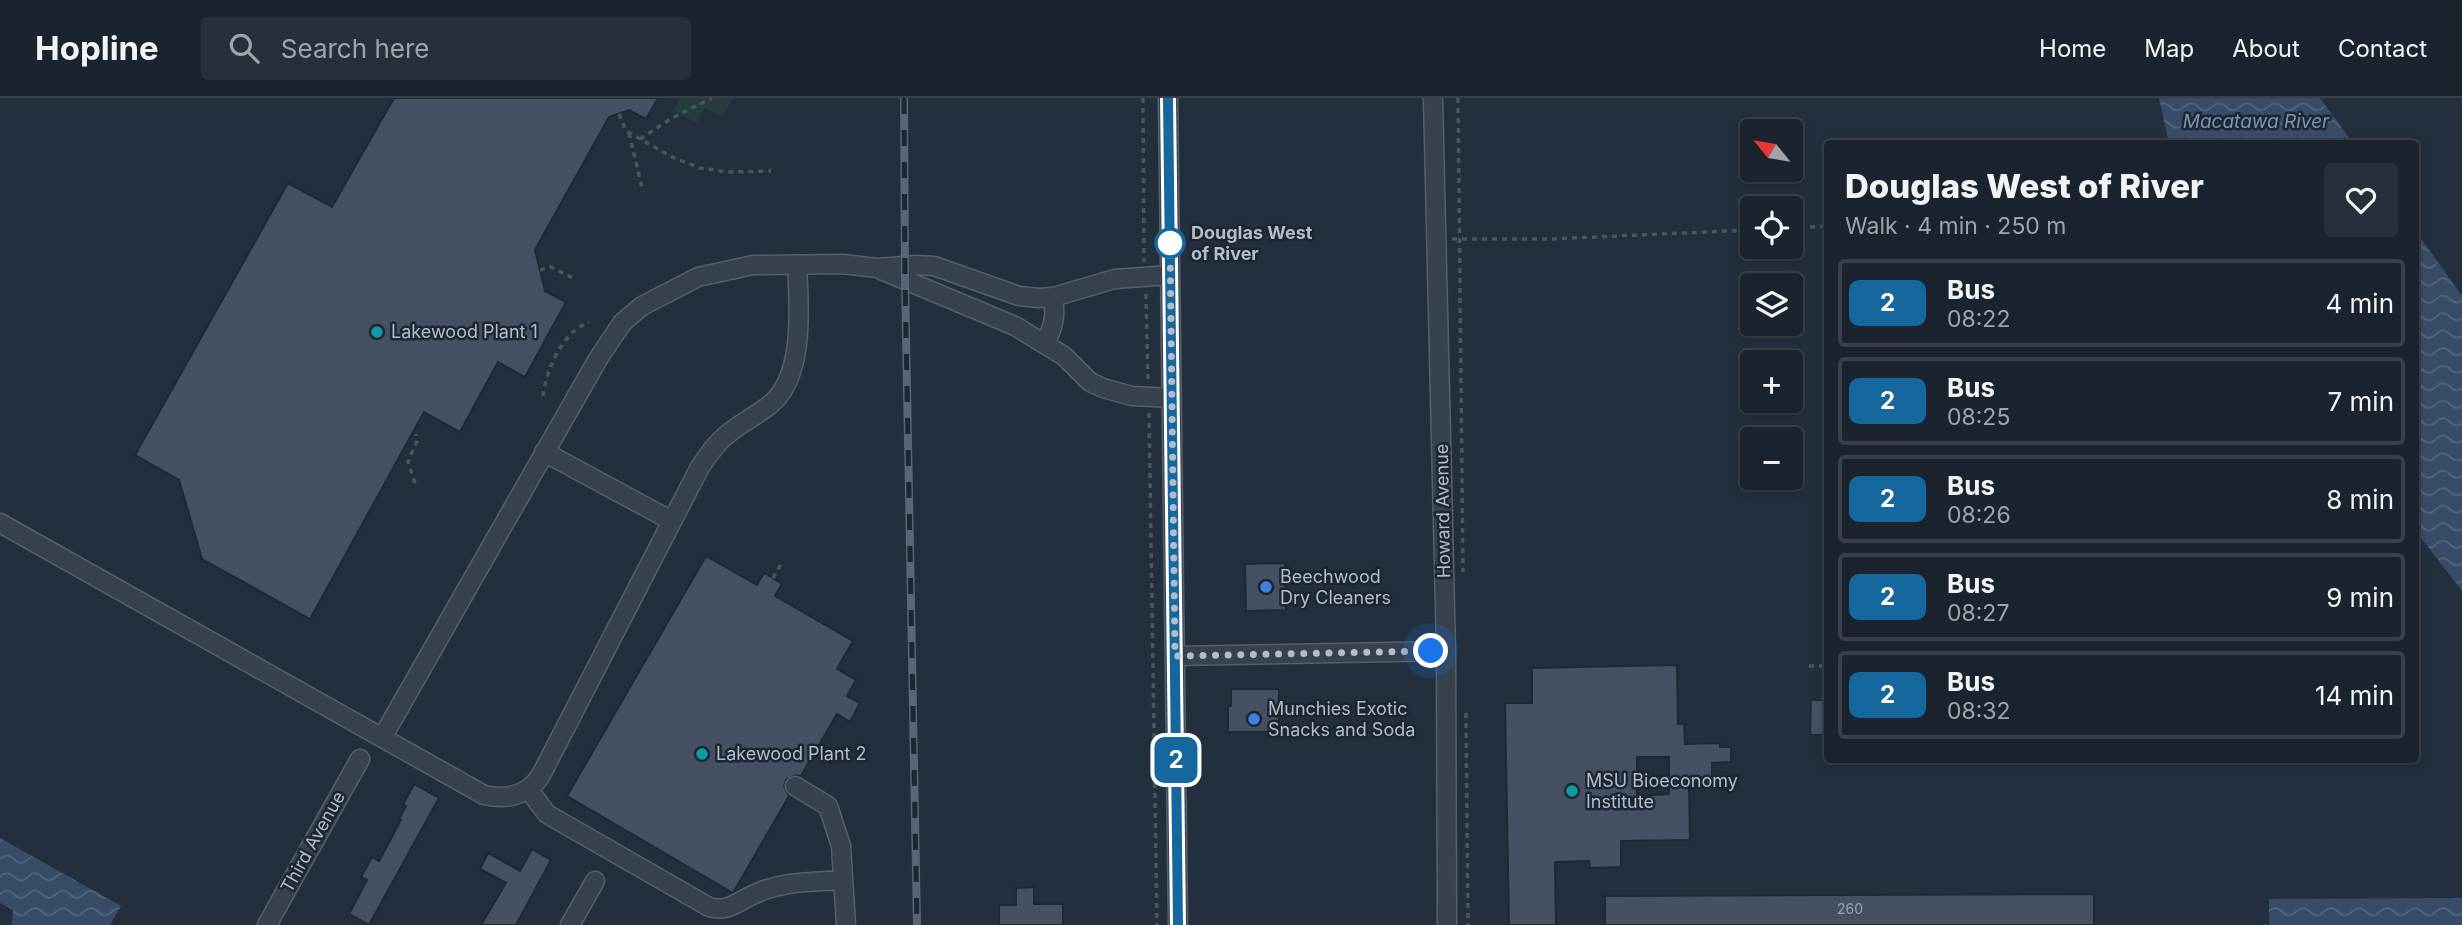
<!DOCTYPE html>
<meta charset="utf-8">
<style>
body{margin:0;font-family:Inter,sans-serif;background:#282f3a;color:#f1f3f6;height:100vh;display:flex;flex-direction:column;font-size:26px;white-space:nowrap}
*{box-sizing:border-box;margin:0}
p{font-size:23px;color:#a0a4aa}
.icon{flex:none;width:38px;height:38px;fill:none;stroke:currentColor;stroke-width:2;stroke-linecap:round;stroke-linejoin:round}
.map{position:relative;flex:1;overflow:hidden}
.drawer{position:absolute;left:1824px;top:42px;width:595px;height:623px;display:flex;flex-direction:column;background:#1b232e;border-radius:7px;box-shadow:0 4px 10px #0003,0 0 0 2px #39404a}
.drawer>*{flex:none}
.badge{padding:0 14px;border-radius:10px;font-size:24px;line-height:46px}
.needle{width:46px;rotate:300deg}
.tools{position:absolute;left:1740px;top:21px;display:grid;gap:14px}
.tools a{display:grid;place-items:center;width:63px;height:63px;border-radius:7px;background:#1b232e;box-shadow:0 4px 10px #0003,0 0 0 2px #39404a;font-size:35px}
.you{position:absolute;width:35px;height:35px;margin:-18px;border:5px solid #fff;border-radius:50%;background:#1a73e8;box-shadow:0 0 0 10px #1a73e833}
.map>.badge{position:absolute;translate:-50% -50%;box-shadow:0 0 0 4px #fff}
.round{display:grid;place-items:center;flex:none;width:74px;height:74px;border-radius:7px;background:#282f3a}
.head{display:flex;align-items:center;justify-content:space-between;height:119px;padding:0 21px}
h1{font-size:33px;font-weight:800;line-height:52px}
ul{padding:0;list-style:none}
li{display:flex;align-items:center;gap:21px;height:88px;margin:0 14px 10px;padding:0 7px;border:4px solid #39404a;border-radius:7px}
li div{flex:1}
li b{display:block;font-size:26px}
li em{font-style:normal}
li .badge{min-width:77px;font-weight:700;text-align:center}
header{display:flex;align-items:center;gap:42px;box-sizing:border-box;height:98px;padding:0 35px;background:#1b232e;border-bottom:2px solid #39404a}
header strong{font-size:33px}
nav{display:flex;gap:38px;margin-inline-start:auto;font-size:24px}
.search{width:490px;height:63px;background:#282f3a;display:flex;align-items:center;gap:18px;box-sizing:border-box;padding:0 24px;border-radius:7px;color:#a0a4aa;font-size:26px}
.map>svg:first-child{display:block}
</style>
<header>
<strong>Hopline</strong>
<div class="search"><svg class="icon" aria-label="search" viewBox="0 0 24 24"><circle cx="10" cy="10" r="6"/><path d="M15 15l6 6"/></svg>Search here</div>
<nav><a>Home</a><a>Map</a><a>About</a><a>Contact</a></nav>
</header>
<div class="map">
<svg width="2462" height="827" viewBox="0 0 2462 827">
<defs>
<pattern id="water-waves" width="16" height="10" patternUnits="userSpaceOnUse" patternTransform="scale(1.75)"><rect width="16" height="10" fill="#394c67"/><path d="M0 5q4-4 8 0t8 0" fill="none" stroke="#53647b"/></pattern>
</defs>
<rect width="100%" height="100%" fill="#242f3e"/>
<path fill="#263c3f" d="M680,0H733L722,19L705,10L696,25L673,12Z"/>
<path fill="url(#water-waves)" d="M2159,0H2320L2353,45H2169Z
M2415,132L2462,198V493L2415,432Z
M0,740L121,808L110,827H12L13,812L0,805Z
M2462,800V827H2269V801Z"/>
<path fill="#455162" stroke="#1f2835" stroke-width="2" fill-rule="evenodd" d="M394,0H658L646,21L629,12L609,19L535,152L545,193L566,204L525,279L498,264L460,334L424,314L310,521L202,461L179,382L135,357L288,85L332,109Z
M706,458L757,487L764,475L773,480L782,486L775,498L853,543L837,571L856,582L847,598L860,605L850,624L837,616L801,678L795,677L786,682L784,688L789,698L733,795L567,698Z
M1285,465L1286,512L1246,513L1245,466Z
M1677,567L1678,626H1684L1685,646L1720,645V649H1731V664L1712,665V688H1689L1690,742L1621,743V769L1590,770L1589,763L1555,764L1556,827H1509L1505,605H1532V570ZM1637,659H1669V696L1637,698Z
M1231,591H1279V634H1228V608H1231Z
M1811,602H1827V637H1810Z
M414,686L439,700L369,827L349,816L367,782L361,779L372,759L379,763L401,722L399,721L406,708L403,707Z
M532,751L551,762L516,827H481L506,785L480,771L488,755L520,773Z
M1034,789V806H1063V827H999V807H1016V790Z
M2094,796V827H1605V798Z"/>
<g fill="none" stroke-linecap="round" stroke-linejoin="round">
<defs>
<path id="minor" d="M1168,0L1178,827
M1433,0L1446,553L1447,827
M881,172L1015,228L1064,258L1090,284L1103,290L1132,298L1171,300
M1045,245C1054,229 1056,217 1053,199
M544,354L672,423
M0,425L484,697C507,702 528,698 541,677L700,369C707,359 714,348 723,340C738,326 757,318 772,305C805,276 799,207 797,167
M1175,558L1446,553
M382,640L598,261L622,225L642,208L698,179L753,167L842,166L878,170L917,167L934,168L1019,198L1039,200L1053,199L1115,181L1170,177
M795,688L828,708L841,748L846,827
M529,692L547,716L709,809C728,815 738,803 755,796C782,783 813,784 843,782
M267,827L360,661
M570,827L595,783"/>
</defs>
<use href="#minor" stroke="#565f6c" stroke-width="21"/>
<path stroke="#44595c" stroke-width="3.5" stroke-dasharray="5 5" stroke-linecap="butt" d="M1143,0L1144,164
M1458,0L1463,474
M619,16L626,33L672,59L700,70L727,74L771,73
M629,35L643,94
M640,41L672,20L712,0
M1790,130L1827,128
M1452,141H1550L1752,132
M540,172L551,169L571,179L577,178
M1146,196L1148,283
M543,298C546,273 562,234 589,224
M1149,315L1157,827
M415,385L408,364L417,343L416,336
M773,480L781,466
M1809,568H1827
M1466,615L1468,827
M2265,826V827"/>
<use href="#minor" stroke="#38414e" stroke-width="18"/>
<defs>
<path id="rail" d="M904,0L905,182L917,827"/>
</defs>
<use href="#rail" stroke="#5a6575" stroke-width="8"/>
<use href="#rail" stroke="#1d2633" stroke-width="5" stroke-dasharray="16" stroke-linecap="butt"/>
</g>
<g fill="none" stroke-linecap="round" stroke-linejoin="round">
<defs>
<path id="line" d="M1168,0L1178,827"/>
</defs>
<use href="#line" stroke="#fff" stroke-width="16"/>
<use href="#line" stroke="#16679e" stroke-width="10"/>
<path stroke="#b4bcc9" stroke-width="7" stroke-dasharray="0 12.6" d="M1170,145L1175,558L1431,553"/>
</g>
<circle fill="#fff" stroke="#16679e" stroke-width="3.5" cx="1170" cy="145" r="14"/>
<g fill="#0f9aa8" stroke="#1d2633" stroke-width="2.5">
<circle cx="377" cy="234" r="7"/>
<circle cx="702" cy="656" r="7"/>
<circle cx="1572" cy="693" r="7"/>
</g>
<g fill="#3f7fe0" stroke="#1d2633" stroke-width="2.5">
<circle cx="1266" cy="489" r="7"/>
<circle cx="1254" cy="621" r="7"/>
</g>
<g text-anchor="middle" stroke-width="5" stroke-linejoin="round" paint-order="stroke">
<g font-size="14" fill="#98a1af">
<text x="1850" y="816">260</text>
</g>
<g font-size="18" font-weight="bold" fill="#b4bcc9" stroke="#1d2633" text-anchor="start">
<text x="1191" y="141">Douglas West<tspan x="1191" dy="21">of River</tspan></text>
</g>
<g font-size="18" fill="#b4bcc9" stroke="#1d2633" text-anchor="start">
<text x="391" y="240">Lakewood Plant 1</text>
<text x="1280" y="485">Beechwood<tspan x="1280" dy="21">Dry Cleaners</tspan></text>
<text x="1268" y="617">Munchies Exotic<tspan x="1268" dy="21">Snacks and Soda</tspan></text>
<text x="716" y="662">Lakewood Plant 2</text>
<text x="1586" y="689">MSU Bioeconomy<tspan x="1586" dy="21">Institute</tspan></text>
</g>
<g font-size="18" fill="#b4bcc9" stroke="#1d2633">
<text transform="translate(1443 413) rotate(-91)" y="6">Howard Avenue</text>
<text transform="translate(313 744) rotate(-61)" y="6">Third Avenue</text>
</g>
<g font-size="19" font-style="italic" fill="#7c92b1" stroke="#1d2633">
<text x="2256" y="30">Macatawa River</text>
</g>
</g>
</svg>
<div class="tools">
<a><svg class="needle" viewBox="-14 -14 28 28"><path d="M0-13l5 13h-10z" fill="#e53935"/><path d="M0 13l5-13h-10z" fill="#a0a4aa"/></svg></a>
<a><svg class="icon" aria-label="locate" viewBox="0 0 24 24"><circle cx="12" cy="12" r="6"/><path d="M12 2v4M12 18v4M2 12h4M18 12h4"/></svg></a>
<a><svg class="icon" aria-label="layers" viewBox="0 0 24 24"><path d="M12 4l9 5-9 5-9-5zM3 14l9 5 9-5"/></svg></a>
<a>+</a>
<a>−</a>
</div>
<div class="you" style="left:1431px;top:553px"></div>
<b class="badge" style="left:1176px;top:662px;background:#16679e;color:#fff">2</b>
<section class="drawer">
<div class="head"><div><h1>Douglas West of River</h1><p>Walk · 4 min · 250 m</p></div><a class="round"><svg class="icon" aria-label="heart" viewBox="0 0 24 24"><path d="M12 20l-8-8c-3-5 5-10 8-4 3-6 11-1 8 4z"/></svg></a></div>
<ul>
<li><span class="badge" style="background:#16679e;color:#fff">2</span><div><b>Bus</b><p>08:22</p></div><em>4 min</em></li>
<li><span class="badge" style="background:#16679e;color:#fff">2</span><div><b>Bus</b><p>08:25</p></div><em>7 min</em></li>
<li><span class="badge" style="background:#16679e;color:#fff">2</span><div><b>Bus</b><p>08:26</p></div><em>8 min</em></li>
<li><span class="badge" style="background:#16679e;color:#fff">2</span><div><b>Bus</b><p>08:27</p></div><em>9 min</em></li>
<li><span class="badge" style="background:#16679e;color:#fff">2</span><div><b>Bus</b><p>08:32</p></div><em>14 min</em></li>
</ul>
</section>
</div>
